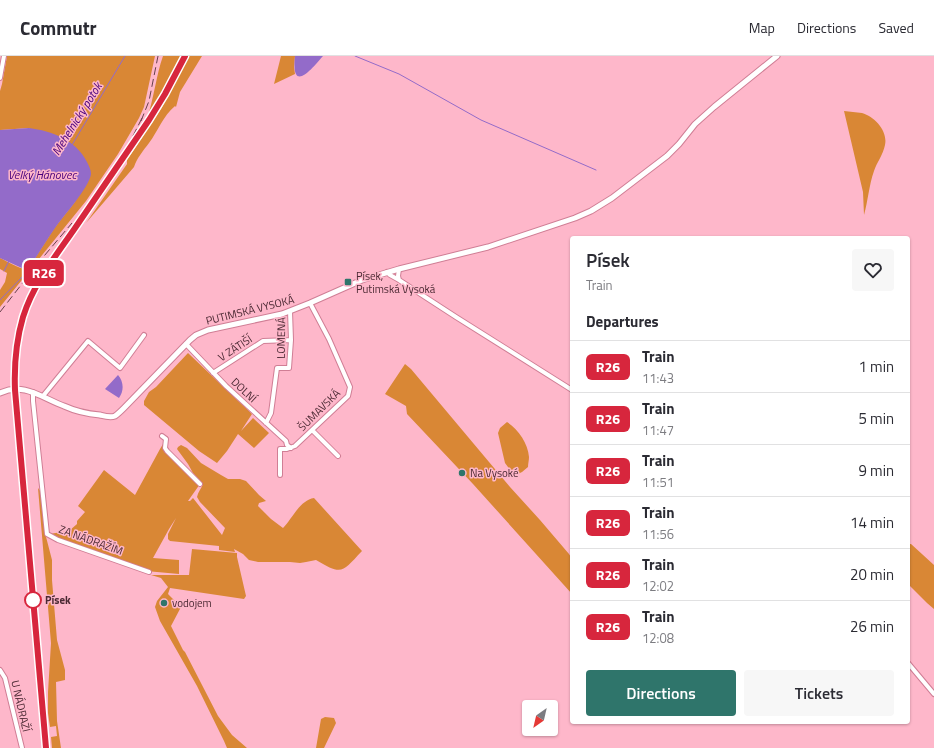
<!DOCTYPE html>
<meta charset="utf-8">
<style>
body{margin:0;font-family:"Titillium Web",sans-serif;background:#f7f7f7;color:#2b2b33;height:100vh;display:flex;flex-direction:column;font-size:15px;white-space:nowrap}
*{box-sizing:border-box;margin:0}
p{font-size:13px;color:#7c7c81}
.icon{flex:none;width:22px;height:22px;fill:none;stroke:currentColor;stroke-width:2;stroke-linecap:round;stroke-linejoin:round}
.map{position:relative;flex:1;overflow:hidden}
.sheet{position:absolute;left:570px;top:180px;width:340px;height:488px;display:flex;flex-direction:column;background:#fff;border-radius:4px;box-shadow:0 1px 3px #0004}
.sheet>*{flex:none}
.badge{padding:0 8px;border-radius:6px;font-size:14px;line-height:26px}
.needle{width:26px;rotate:214deg}
.controls{position:absolute;left:522px;top:644px;display:grid;gap:8px}
.controls a{display:grid;place-items:center;width:36px;height:36px;border-radius:4px;background:#fff;box-shadow:0 1px 3px #0004;font-size:20px}
.map>.badge{position:absolute;translate:-50% -50%;box-shadow:0 0 0 2px #fff}
h2{padding:0 16px;font-size:15px;line-height:36px}
.round{display:grid;place-items:center;flex:none;width:42px;height:42px;border-radius:4px;background:#f7f7f7}
.head{display:flex;align-items:center;justify-content:space-between;height:68px;padding:0 16px}
h1{font-size:19px;font-weight:600;line-height:30px}
.primary-button{display:flex;gap:8px;margin-top:auto;padding:8px 16px}
.primary-button a{flex:1;height:46px;border-radius:4px;background:#2f756b;color:#fff;font-size:16px;font-weight:600;line-height:46px;text-align:center}
.primary-button a+a{background:#f7f7f7;color:#2b2b33}
ul{padding:0;list-style:none}
li{display:flex;align-items:center;gap:12px;height:52px;padding:0 16px;border-top:1px solid #e1e1e2}
li div{flex:1}
li b{display:block;font-size:15px}
li em{font-style:normal}
li .badge{min-width:44px;font-weight:700;text-align:center}
header{display:flex;align-items:center;gap:24px;box-sizing:border-box;height:56px;padding:0 20px;background:#fff;border-bottom:1px solid #e1e1e2}
header strong{font-size:19px}
nav{display:flex;gap:22px;margin-inline-start:auto;font-size:14px}
.map>svg:first-child{display:block}
</style>
<header>
<strong>Commutr</strong>
<nav><a>Map</a><a>Directions</a><a>Saved</a></nav>
</header>
<div class="map">
<svg width="934" height="692" viewBox="0 0 934 692">
<rect width="100%" height="100%" fill="#feb7ca"/>
<path fill="#d98735" d="M7,0H155L144,51L139,62L118,98L86,145L0,251V234L5,226L7,217L0,213V202C7,205 20,214 28,213L55,171L74,147L88,125L29,72L0,74V35L2,28Z
M163,0H182L163,37L147,63C154,42 156,20 163,0Z
M189,0H202L180,36L176,51L175,50C163,60 158,75 149,87C143,95 137,102 134,111L86,167L127,108V104L161,53Z
M281,0H295L294,11L295,18L274,28Z
M844,55C850,56 856,56 862,57C875,61 888,75 885,89C883,99 877,106 874,115C869,129 868,145 864,159L863,136Z
M188,297L252,358L241,375L253,362L269,377L254,392L238,378L227,395L217,407L199,395L144,349V345L149,336L156,331Z
M405,308L411,313L510,431L540,464L569,498L572,503V538L473,428L407,358L406,350L385,338Z
M507,366C518,373 528,387 529,401C529,404 528,408 528,411L522,416L518,418L511,415L505,407L498,377L500,372Z
M168,380V393L200,428L188,445H190L193,442L222,479L225,472L200,446L197,441C198,436 201,433 203,428L193,417L188,408L177,393L178,391L181,389L187,392L201,407L221,419L228,423H240L246,425L259,439L266,445L259,447L258,450L271,463L283,472C292,463 300,444 314,442L362,495C342,516 343,520 316,504L306,506L300,507L290,506H258L249,504L243,498L234,493L235,496L219,494V490L170,485L168,483V478L176,462L169,473L153,502L179,504V518L146,515L68,488L49,478L69,475L77,468V465L85,456L78,450L104,414L135,439L160,393Z
M38,432L41,436L45,477L52,504V524L57,584L65,614V624L56,626L57,665L61,692H52L51,681L57,680L56,670L50,671L48,657V636L51,587Z
M908,488H911L934,509V553L927,547L908,528Z
M192,493L237,497V501L246,540L244,543L170,532L168,538L181,551L171,570L183,594L185,596L218,660L232,679L247,692H227L224,685L197,630L160,565L155,551L157,545L168,531L161,522L151,519H189Z
M325,661L334,662L336,667L324,692H316L321,663Z"/>
<path fill="#936bc9" d="M295,0H323C311,14 291,38 295,0Z
M29,72C52,75 76,84 87,106C89,110 91,114 91,118C89,132 64,159 55,172C46,185 38,199 28,213H24L0,202V74Z
M118,319C124,326 124,335 119,342L105,333Z"/>
<g fill="none" stroke-linecap="round" stroke-linejoin="round">
<path stroke="#936bc9" stroke-width="1" d="M355,0L399,18L481,64L596,114
M72,89L125,0
M4,215L9,205
M0,244L23,220L24,217V212"/>
<defs>
<path id="minor" d="M0,22L4,0
M399,213L398,220L399,224
M387,216L390,219L399,224L456,261L572,334
M186,288L226,330L286,385L287,389L291,392
M213,317L263,285L291,284
M33,336V345L47,478L58,484L149,516
M43,340L88,285L120,312L144,279
M266,367L271,357L277,312H289L291,284L290,255
M312,374L338,400
M162,380L166,383L165,392L167,395L200,428
M280,419V393H287L295,390L348,340L350,331L329,283L310,247
M908,607L934,638
M0,614L5,622L22,692"/>
<path id="major" d="M0,337C24,326 42,342 64,350C75,355 88,358 100,359C104,360 110,362 115,360C118,358 121,355 124,352L190,284L196,279L208,274L282,258L310,247L362,224L399,213L488,191L575,162L591,155L612,142L667,100L679,88L695,68L714,51L777,0"/>
</defs>
<use href="#minor" stroke="#d07e95" stroke-width="6"/>
<use href="#major" stroke="#d07e95" stroke-width="7"/>
<use href="#minor" stroke="#fff" stroke-width="4"/>
<use href="#major" stroke="#fff" stroke-width="5"/>
<path stroke="#68404c" stroke-width="1" stroke-dasharray="8 4" stroke-linecap="butt" d="M141,65L149,45L158,0
M133,80L143,60
M0,256L39,206L72,167
M46,692L15,334C14,309 16,285 23,261C33,229 54,202 73,175C98,138 124,101 149,64L165,38L185,0"/>
</g>
<g fill="none" stroke-linecap="round" stroke-linejoin="round">
<defs>
<path id="line" d="M46,692L15,334C14,309 16,285 23,261C33,229 54,202 73,175C98,138 124,101 149,64L165,38L185,0"/>
</defs>
<use href="#line" stroke="#fff" stroke-width="9"/>
<use href="#line" stroke="#d7263d" stroke-width="6"/>
</g>
<g fill="#2f756b" stroke="#feb7ca" stroke-width="1.5">
<rect x="344" y="222" width="8" height="8" rx="2"/>
<circle cx="462" cy="417" r="4"/>
<circle cx="164" cy="547" r="4"/>
</g>
<circle fill="#fff" stroke="#d7263d" stroke-width="2" cx="33" cy="544" r="8"/>
<g text-anchor="middle" stroke-width="3" stroke-linejoin="round" paint-order="stroke">
<g font-size="11" fill="#4b2933" stroke="#feb7ca" text-anchor="start">
<text x="356" y="224">Písek,<tspan x="356" dy="13">Putimská Vysoká</tspan></text>
<text x="470" y="421">Na Vysoké</text>
<text x="172" y="551">vodojem</text>
</g>
<g font-size="11" fill="#4b2933" stroke="#feb7ca">
<text transform="translate(250 254) rotate(-14)" y="4">PUTIMSKÁ VYSOKÁ</text>
<text transform="translate(281 282) rotate(-89)" y="4">LOMENÁ</text>
<text transform="translate(235 292) rotate(-33)" y="4">V ZÁTIŠÍ</text>
<text transform="translate(244 334) rotate(43)" y="4">DOLNÍ</text>
<text transform="translate(319 354) rotate(-45)" y="4">ŠUMAVSKÁ</text>
<text transform="translate(91 484) rotate(20)" y="4">ZA NÁDRAŽÍM</text>
<text transform="translate(21 650) rotate(77)" y="4">U NÁDRAŽÍ</text>
</g>
<g font-size="11" font-weight="bold" fill="#4b2933" stroke="#feb7ca" text-anchor="start">
<text x="45" y="548">Písek</text>
</g>
<g font-size="12" font-style="italic" fill="#48017c" stroke="#feb7ca">
<text transform="translate(77 63) rotate(-58)" y="4">Mehelnický potok</text>
<text x="42" y="123">Velký Hánovec</text>
</g>
</g>
</svg>
<div class="controls">
<a><svg class="needle" viewBox="-14 -14 28 28"><path d="M0-13l5 13h-10z" fill="#e53935"/><path d="M0 13l5-13h-10z" fill="#7c7c81"/></svg></a>
</div>
<b class="badge" style="left:44px;top:217px;background:#d7263d;color:#fff">R26</b>
<section class="sheet">
<div class="head"><div><h1>Písek</h1><p>Train</p></div><a class="round"><svg class="icon" aria-label="heart" viewBox="0 0 24 24"><path d="M12 20l-8-8c-3-5 5-10 8-4 3-6 11-1 8 4z"/></svg></a></div>
<h2>Departures</h2>
<ul>
<li><span class="badge" style="background:#d7263d;color:#fff">R26</span><div><b>Train</b><p>11:43</p></div><em>1 min</em></li>
<li><span class="badge" style="background:#d7263d;color:#fff">R26</span><div><b>Train</b><p>11:47</p></div><em>5 min</em></li>
<li><span class="badge" style="background:#d7263d;color:#fff">R26</span><div><b>Train</b><p>11:51</p></div><em>9 min</em></li>
<li><span class="badge" style="background:#d7263d;color:#fff">R26</span><div><b>Train</b><p>11:56</p></div><em>14 min</em></li>
<li><span class="badge" style="background:#d7263d;color:#fff">R26</span><div><b>Train</b><p>12:02</p></div><em>20 min</em></li>
<li><span class="badge" style="background:#d7263d;color:#fff">R26</span><div><b>Train</b><p>12:08</p></div><em>26 min</em></li>
</ul>
<div class="primary-button"><a>Directions</a><a>Tickets</a></div>
</section>
</div>
